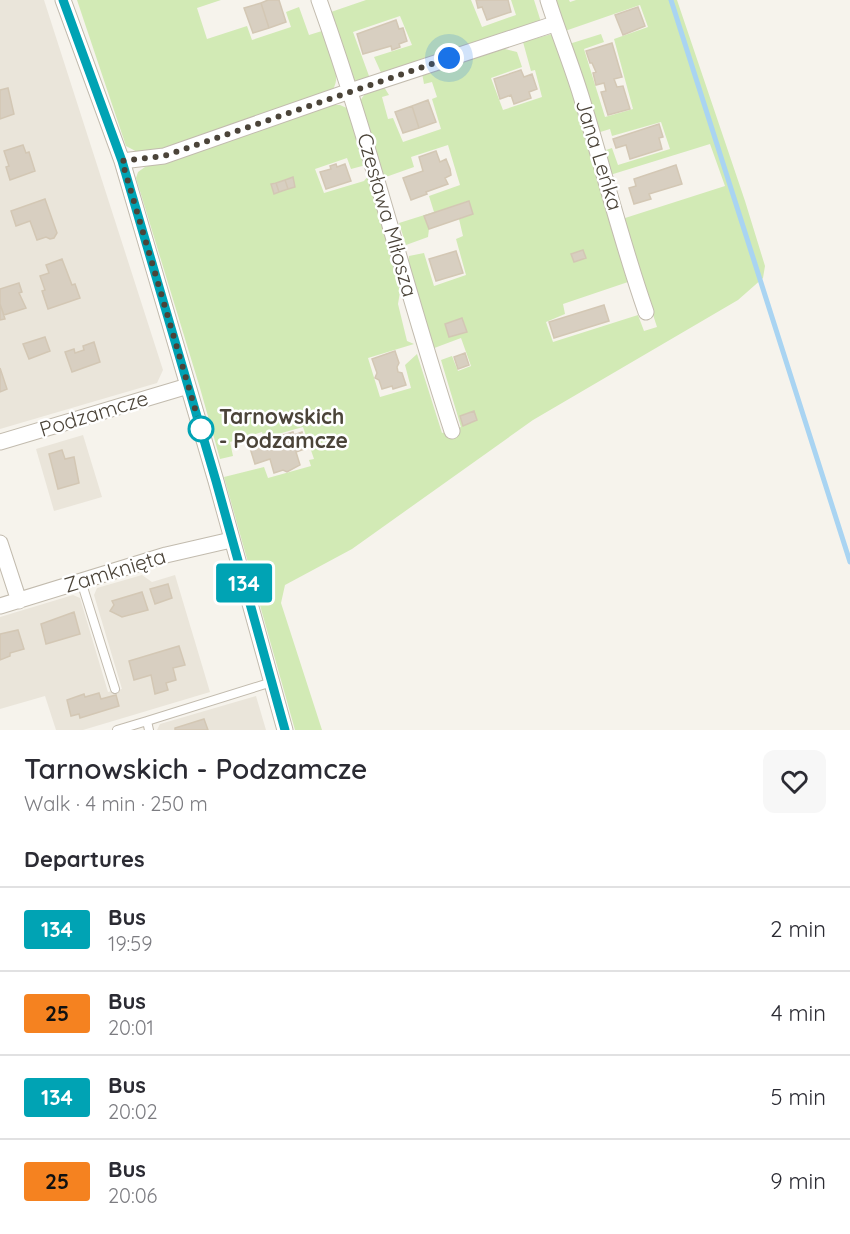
<!DOCTYPE html>
<meta charset="utf-8">
<style>
body{margin:0;font-family:Quicksand,sans-serif;background:#f7f7f7;color:#2b2b33;height:100vh;display:flex;flex-direction:column;font-size:22px;white-space:nowrap}
*{box-sizing:border-box;margin:0}
p{font-size:20px;color:#7c7c81}
.icon{flex:none;width:33px;height:33px;fill:none;stroke:currentColor;stroke-width:2;stroke-linecap:round;stroke-linejoin:round}
.map{position:relative;height:730px;overflow:hidden}
.side{display:flex;flex-direction:column;background:#fff;flex:1}
.side>*{flex:none}
.badge{padding:0 12px;border-radius:4px;font-size:21px;line-height:39px}
.you{position:absolute;width:30px;height:30px;margin:-15px;border:4px solid #fff;border-radius:50%;background:#1a73e8;box-shadow:0 0 0 9px #1a73e833}
.map>.badge{position:absolute;translate:-50% -50%;box-shadow:0 0 0 3px #fff}
h2{padding:0 24px;font-size:22px;line-height:54px}
.round{display:grid;place-items:center;flex:none;width:63px;height:63px;border-radius:12px;background:#f7f7f7}
.overview{display:flex;align-items:center;justify-content:space-between;height:102px;padding:0 24px}
h1{font-size:28px;font-weight:600;line-height:45px}
ul{padding:0;list-style:none}
li{display:flex;align-items:center;gap:18px;height:84px;padding:0 24px;border-top:2px solid #e1e1e2}
li div{flex:1}
li b{display:block;font-size:22px}
li em{font-style:normal}
li .badge{min-width:66px;font-weight:700;text-align:center}
.map>svg:first-child{display:block}
</style>
<div class="map">
<svg width="850" height="730" viewBox="0 0 850 730">
<rect width="100%" height="100%" fill="#f6f3ec"/>
<path fill="#eae5da" d="M0,0H44L163,370L157,383L0,429Z
M83,435L102,497L54,511L36,449Z
M142,575L152,582L175,575L210,692L83,730H56L45,696L0,709V617L73,595L80,598L108,692L122,689L94,595L97,588Z
M256,696L266,730H157L160,724Z"/>
<path fill="#d2eab5" d="M77,0H221L197,8L207,39L247,26L252,40L291,27L286,12L299,7L309,35L322,31C330,52 345,75 330,94L235,127L141,154L126,146Z
M366,0H471L482,27L516,15L511,0H534L541,22L383,77L374,57L412,45L400,16L353,32L369,76L368,80L355,84L350,78L331,12Z
M554,0H569L570,2L576,0H677L745,201L765,266L763,278L738,300L533,420L352,549L285,585L281,603L322,730H295L224,477L264,467L268,478L311,466L309,460L314,459L303,427L264,438L262,432L230,442L233,456L220,459L200,388L136,178L138,172L145,167L328,105H340L349,109L366,165L351,169L347,158L315,169L324,193L364,181L369,175L400,292L398,304L407,341L414,344L368,358L380,397L411,388L405,365L417,354L442,433L461,427L441,360L452,356L458,371L471,366L461,338L429,350L408,265L409,256L424,253L434,286L466,275L456,239L463,236L459,219L473,214L468,201L425,216L429,229L428,237L406,245L399,223L434,212L429,196L460,185L448,145L411,157L414,167L383,178L359,104C364,91 372,90 384,87L389,95L382,97L388,119L393,118L403,142L441,129L432,99L437,97L432,82L424,84L422,73L497,47L517,52L522,67L491,78L503,110L542,97L535,70L531,71L523,42L552,34L573,94L628,282L563,304L565,314L546,322L553,342L638,315L644,331L657,327L622,219L725,186L710,144L610,175L603,151L612,148L618,165L670,149L661,122L612,136L610,129L597,133L569,44L601,34L604,42L584,49L605,117L633,109L614,39L648,27L640,5L565,31Z"/>
<g fill="none" stroke-linecap="round" stroke-linejoin="round">
<path stroke="#a9d4f2" stroke-width="5" d="M671,0L850,562"/>
</g>
<path fill="#d8cfc1" stroke="#d3c7b4" stroke-width="1.5" d="M268,0H279L286,22L269,28L261,3Z
M476,0H508L511,12L487,20L482,7L478,8Z
M261,3L269,28L253,33L244,8Z
M638,7L645,26L623,35L615,15Z
M396,20L399,29L403,28L407,41L399,44L400,47L392,50L391,46L363,54L357,34Z
M612,43L622,77L614,79L617,87L623,86L630,109L608,115L601,92L606,91L604,83L596,85L593,73L596,72L592,63H590L586,51Z
M521,70L524,77L532,74L537,89L529,92L531,98L514,104L511,95L500,99L494,79Z
M8,88L14,114L0,119V90Z
M428,100L436,122L419,128L412,106Z
M412,106L419,128L403,133L395,112Z
M659,124L663,137L659,138L662,149L630,159L626,145L616,148L613,139Z
M23,145L26,153L29,152L35,171L10,180L6,167L9,166L4,151Z
M436,151L440,162L446,159L450,169L451,175L445,178L448,184L426,192L427,194L411,200L403,178L423,171L419,157Z
M336,164L337,167L345,164L351,181L326,189L320,172L331,169L330,166Z
M676,165L682,184L649,194L651,199L634,204L629,188L636,186L634,179Z
M293,177L295,187L288,189L285,180Z
M285,180L288,189L279,192L276,183Z
M276,183L279,192L274,194L271,184Z
M45,199L57,233L54,238L50,239L46,237L37,240L30,221L16,226L11,211Z
M469,201L473,214L429,229L424,216Z
M583,250L586,258L574,262L571,254Z
M456,251L463,273L436,281L429,259Z
M62,259L72,285L75,284L80,298L48,309L42,291L45,290L40,276L49,273L46,265Z
M19,283L22,292L19,293L26,308L4,315L0,304V289Z
M0,304L5,319L0,320Z
M604,305L609,321L554,338L549,322Z
M462,318L467,332L449,337L445,324Z
M45,337L50,351L29,359L23,344Z
M94,342L100,362L72,372L65,352L74,349L75,353L84,350L83,346Z
M395,351L399,363L397,367L398,372L402,373L406,385L393,389L392,386L382,389L379,380L375,378L377,373L372,359Z
M465,353L469,365L458,369L454,357Z
M0,368L7,389L0,392Z
M474,411L477,420L463,426L460,416Z
M293,432L294,435L302,432L307,448L296,452L300,465L287,472L283,470L274,473L270,459L255,464L250,448L265,444L264,441Z
M62,450L65,459L74,457L79,483L58,489L49,454Z
M168,584L172,598L155,604L150,589Z
M142,592L148,610L122,617L110,611L114,605L112,601Z
M74,612L80,634L46,644L41,624Z
M18,630L24,649L10,653V656L0,660V634Z
M179,646L185,665L173,668L176,680L166,683L168,690L155,694L151,675L134,680L129,661Z
M99,693L101,699L116,695L119,706L80,718L79,714L71,716L67,700L84,694L85,697Z
M204,719L208,730H175V728Z"/>
<g fill="none" stroke-linecap="round" stroke-linejoin="round">
<defs>
<path id="service" d="M81,581L115,689
M117,730L147,721
M149,730L147,721L272,682"/>
<path id="minor" d="M63,0L122,161L216,481L285,730
M319,0C370,142 405,288 452,431
M548,0C558,32 571,63 581,96C603,167 621,241 646,312
M122,161L164,156L350,91L554,24
M0,442L188,386
M0,543L19,601
M0,606L166,555L231,540"/>
</defs>
<use href="#service" stroke="#c2bbae" stroke-width="10"/>
<use href="#minor" stroke="#c2bbae" stroke-width="17"/>
<use href="#service" stroke="#fff" stroke-width="8"/>
<use href="#minor" stroke="#fff" stroke-width="15"/>
</g>
<g fill="none" stroke-linecap="round" stroke-linejoin="round">
<defs>
<path id="line" d="M63,0L122,161L216,481L285,730"/>
</defs>
<use href="#line" stroke="#fff" stroke-width="14"/>
<use href="#line" stroke="#00a3b4" stroke-width="9"/>
<path stroke="#4b4439" stroke-width="6" stroke-dasharray="0 10.8" d="M201,429L122,161L164,156L449,58"/>
</g>
<circle fill="#fff" stroke="#00a3b4" stroke-width="3" cx="201" cy="429" r="12"/>
<g text-anchor="middle" stroke-width="5" stroke-linejoin="round" paint-order="stroke">
<g font-size="21" fill="#4b4439" stroke="#fff">
<text transform="translate(599 155) rotate(73)" y="7">Jana Leńka</text>
<text transform="translate(387 215) rotate(74)" y="7">Czesława Miłosza</text>
<text transform="translate(94 414) rotate(-17)" y="7">Podzamcze</text>
<text transform="translate(115 571) rotate(-17)" y="7">Zamknięta</text>
</g>
<g font-size="21" font-weight="bold" fill="#4b4439" stroke="#fff" text-anchor="start">
<text x="219" y="424">Tarnowskich<tspan x="219" dy="24">- Podzamcze</tspan></text>
</g>
</g>
</svg>
<div class="you" style="left:449px;top:58px"></div>
<b class="badge" style="left:244px;top:583px;background:#00a3b4;color:#fff">134</b>
</div>
<section class="side">
<div class="overview"><div><h1>Tarnowskich - Podzamcze</h1><p>Walk · 4 min · 250 m</p></div><a class="round"><svg class="icon" aria-label="heart" viewBox="0 0 24 24"><path d="M12 20l-8-8c-3-5 5-10 8-4 3-6 11-1 8 4z"/></svg></a></div>
<h2>Departures</h2>
<ul>
<li><span class="badge" style="background:#00a3b4;color:#fff">134</span><div><b>Bus</b><p>19:59</p></div><em>2 min</em></li>
<li><span class="badge" style="background:#f58220;color:#111">25</span><div><b>Bus</b><p>20:01</p></div><em>4 min</em></li>
<li><span class="badge" style="background:#00a3b4;color:#fff">134</span><div><b>Bus</b><p>20:02</p></div><em>5 min</em></li>
<li><span class="badge" style="background:#f58220;color:#111">25</span><div><b>Bus</b><p>20:06</p></div><em>9 min</em></li>
</ul>
</section>
